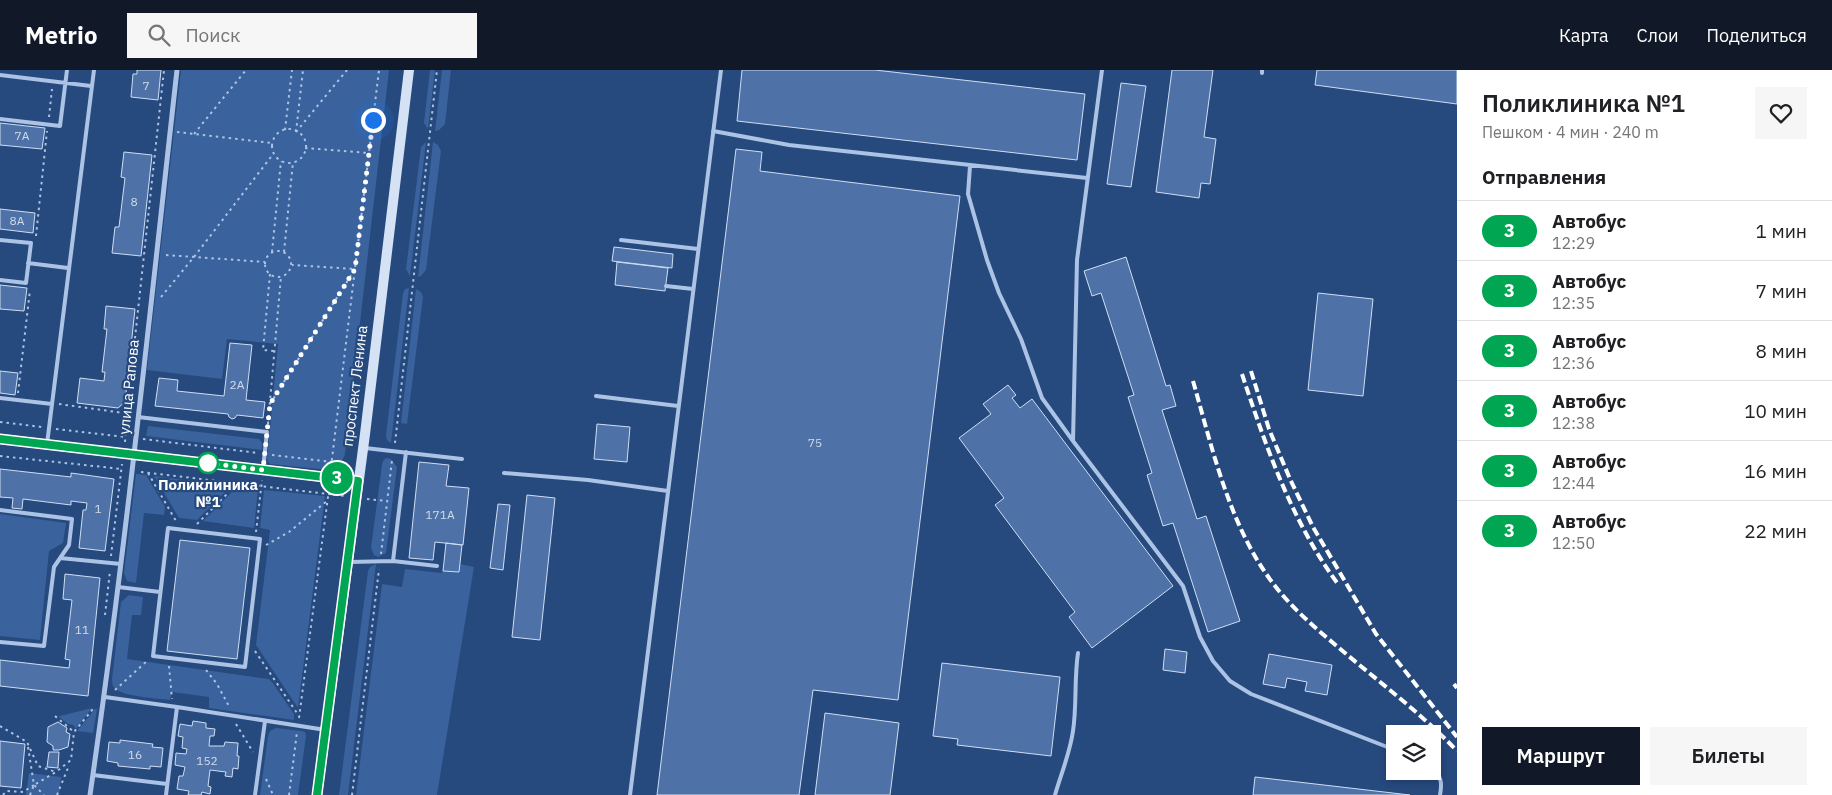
<!DOCTYPE html>
<html lang="ru">
<meta charset="utf-8">
<style>
body{margin:0;font-family:"IBM Plex Sans",sans-serif;background:#f6f6f6;color:#202124;height:100vh;display:flex;flex-direction:column;font-size:19px;white-space:nowrap}
*{box-sizing:border-box;margin:0}
p{font-size:16px;color:#757577}
.icon{flex:none;width:28px;height:28px;fill:none;stroke:currentColor;stroke-width:2;stroke-linecap:round;stroke-linejoin:round}
.map{position:relative;flex:1;overflow:hidden}
.panel{display:flex;flex-direction:column;background:#fff;width:375px}
.panel>*{flex:none}
.badge{padding:0 10px;border-radius:16px;font-size:18px;line-height:32px}
.buttons{position:absolute;left:1386px;top:655px;display:grid;gap:10px}
.buttons a{display:grid;place-items:center;width:55px;height:55px;border-radius:0px;background:#fff;box-shadow:0 2px 8px #0003;font-size:25px}
.you{position:absolute;width:25px;height:25px;margin:-12px;border:4px solid #fff;border-radius:50%;background:#1a73e8;box-shadow:0 0 0 8px #1a73e833}
.map>.badge{position:absolute;translate:-50% -50%;box-shadow:0 0 0 2px #fff}
h2{padding:0 25px;font-size:19px;line-height:45px}
.round{display:grid;place-items:center;flex:none;width:52px;height:52px;border-radius:0px;background:#f6f6f6}
.headline{display:flex;align-items:center;justify-content:space-between;height:85px;padding:0 25px}
h1{font-size:24px;font-weight:600;line-height:38px}
.button{display:flex;gap:10px;margin-top:auto;padding:10px 25px}
.button a{flex:1;height:58px;border-radius:0px;background:#111827;color:#fff;font-size:20px;font-weight:600;line-height:58px;text-align:center}
.button a+a{background:#f6f6f6;color:#202124}
ul{padding:0;list-style:none}
li{display:flex;align-items:center;gap:15px;height:60px;padding:0 25px;border-top:1px solid #e0e0e0}
li div{flex:1}
li b{display:block;font-size:19px}
li em{font-style:normal}
li .badge{min-width:55px;font-weight:700;text-align:center}
header{display:flex;align-items:center;gap:30px;box-sizing:border-box;height:70px;padding:0 25px;background:#111827;color:#fff}
header strong{font-size:24px}
nav{display:flex;gap:28px;margin-inline-start:auto;font-size:18px}
.search{width:350px;height:45px;background:#f6f6f6;display:flex;align-items:center;gap:12px;box-sizing:border-box;padding:0 18px;border-radius:0px;color:#757577;font-size:19px}
main{display:flex;flex:1;min-height:0}
.map>svg:first-child{display:block}
</style>
<header>
<strong>Metrio</strong>
<div class="search"><svg class="icon" aria-label="search" viewBox="0 0 24 24"><circle cx="10" cy="10" r="6"/><path d="M15 15l6 6"/></svg>Поиск</div>
<nav><a>Карта</a><a>Слои</a><a>Поделиться</a></nav>
</header>
<main>
<div class="map">
<svg width="1457" height="725" viewBox="0 0 1457 725">
<rect width="100%" height="100%" fill="#26497e"/>
<path fill="#3a629c" d="M181,0H389L345,384C342,392 338,398 329,400L270,394L267,390L278,274L227,269L222,309L147,300Z
M430,0H435L428,59L424,53Z
M442,0H451L445,54L439,60L435,61Z
M426,72L410,206L406,199L421,77Z
M433,72L438,75L441,81L426,200L421,206L418,207Z
M409,218L391,373L387,370L386,365L403,223L405,219Z
M416,219L421,222L423,227L407,354L401,353Z
M148,356L259,369L262,373V380L146,366Z
M386,388L391,389L397,397L386,483L378,487L374,485L371,478L382,395L383,391Z
M136,404L146,405L165,437L164,445L144,443L136,513L127,511L124,503Z
M154,406L231,416L197,450L179,448Z
M238,416L258,419L254,458L203,451Z
M264,420L325,426L298,638L256,575L270,460L260,458Z
M0,444L66,453L63,473L49,481L40,570L0,566Z
M376,494L348,725H339L368,501L370,497Z
M460,494L474,497L437,725H356L382,514L402,517L405,499L441,503L443,501L459,502Z
M129,525L143,527L141,545H132L127,589L269,609L272,612L294,644V650L209,638V627L172,622L170,630C160,629 124,626 117,620C113,618 112,614 112,609L121,532Z
M92,638L76,659L73,655L68,654L59,647L60,646Z
M95,639H97L93,663L77,661Z
M276,658L302,661L305,662L306,666L298,725H260L268,666L270,661Z
M29,703L61,707L59,725H26Z"/>
<path fill="#4e72a7" stroke="#cfdef4" d="M137,0H161L158,30L131,27L133,4H137Z
M742,0H875L1085,24L1077,90L737,51Z
M1172,0H1213L1204,67L1216,69L1210,114L1201,113L1199,128L1156,122Z
M1317,0H1457V34L1315,15Z
M1121,13L1146,16L1131,117L1107,114Z
M0,53L45,58L42,79L0,75Z
M736,79L762,82L760,101L960,126L898,630L813,620L799,725H657Z
M124,82L152,85L141,186L112,183L115,157H119L125,108L121,107Z
M0,139L35,143L33,163L0,159Z
M614,177L673,184L672,198L612,191Z
M1126,187L1166,316L1170,315L1176,336L1162,340L1197,449L1206,446L1240,551L1208,562L1173,453L1163,456L1147,405L1152,403L1128,327L1134,325L1101,223L1092,226L1084,201Z
M617,192L668,198L665,221L615,215Z
M0,215L27,218L24,241L0,239Z
M1318,223L1373,229L1363,326L1308,320Z
M106,236L135,239L125,332L118,338L77,333L80,308L104,311L105,302H102L107,259H104Z
M230,273L252,275L246,330L265,332L263,348L237,345L235,348L232,349L229,347L228,344L155,336L159,308L178,310L177,321L224,326Z
M0,301L18,303L15,325L0,323Z
M1008,315L1016,325L1012,328L1020,338L1032,329L1173,516L1092,578L1069,547L1075,542L995,435L1004,428L959,368L991,344L983,334Z
M597,354L630,357L627,392L594,389Z
M419,392L449,395L446,416L469,418L463,475L435,472L433,490L409,488Z
M0,399L71,407V403L114,409L105,481L79,478L83,440H86L87,433L71,431V435L23,429L22,439L12,438L13,428L0,427Z
M527,425L555,428L540,570L512,567Z
M498,434L510,435L503,500L490,498Z
M180,470L250,478L237,589L167,581Z
M446,473L462,475L459,502L443,501Z
M65,504L100,508L88,626L0,616V590L69,598L70,590L65,589L72,530L63,529Z
M1165,579L1187,582L1185,603L1163,600Z
M1269,584L1332,595L1327,625L1305,621L1307,612L1287,608L1285,618L1263,614Z
M942,593L1060,607L1051,686L957,675L958,669L933,666Z
M825,643L899,653L890,725H815Z
M193,651L206,653V658L215,659L214,666H210L209,676H224L225,672L238,673L237,686H239L238,699L233,698L232,707L225,706L226,702L210,700L208,716L211,717L210,724L202,722L201,725H188L189,721L177,719L179,706H183L185,697L175,695L176,683L186,684L187,679L182,678L183,667L178,666L180,654L192,656Z
M58,652L67,658L66,662L70,664L68,677L59,680H53V676L47,672L48,657Z
M120,670L153,674L152,677L163,678L161,697L150,696V699L118,696V693L107,691L109,672L120,673Z
M0,671L25,674L21,718L0,716Z
M49,682H59L58,698L47,697Z
M1255,707L1410,725H1253Z"/>
<g fill="none" stroke-linecap="round" stroke-linejoin="round">
<path stroke="#acc3e5" stroke-width="2" stroke-dasharray="2.5 4" stroke-linecap="butt" d="M49,47L52,19
M272 76a17 17 0 1 1 34 0a17 17 0 1 1-34 0Z
M285,60L292,0
M177,62L272,73
M296,62L347,0
M296,62L303,0
M194,64L246,0
M305,78L368,83
M36,166L47,61
M265 194a13 13 0 1 1 26 0a13 13 0 1 1-26 0Z
M272,182L281,91
M284,182L293,92
M166,185L265,192
M270,204L263,280L275,281
M161,227L194,187L274,83
M18,323L30,220
M59,334L131,344
M270,334L355,199L292,195
M0,352L42,357
M268,354L281,206
M56,359L126,367
M143,369L258,383
M125,372L127,342L164,0
M395,373L437,0
M272,385L332,392
M0,386L122,399
M331,397L379,0
M141,402L345,426
M148,403L176,451
M367,429L387,431
M197,454L238,413
M256,462L262,410
M266,475L289,462L327,431
M381,484L392,390
M111,486L122,394
M105,545L110,501
M255,581L299,646
M169,596L172,629
M206,600L217,614L230,638
M115,620L147,591
M55,646L74,662
M299,648L329,419
M236,654L253,682
M0,656L27,672L38,696L56,702
M28,677L34,715L44,725
M266,709L273,725
M3,725L6,721L23,722L34,715
M30,725L34,715L56,702L71,690L74,662L93,639
M57,725L68,698
M289,725L297,662
M352,725L379,499"/>
<path stroke="#acc3e5" stroke-width="4" d="M1262,3V0
M0,5L91,16
M0,49L60,56L67,0
M713,61L789,75L1087,108
M970,96L968,124L987,190L999,223L1021,269L1042,328L1073,371L1183,516L1200,567L1213,591L1230,611L1251,624L1395,680
M0,170L31,173L26,213L0,210
M621,170L698,179
M28,193L68,198
M666,216L693,219
M596,326L678,336
M0,328L52,334
M138,347L267,362L263,399
M1073,371L1077,190L1102,0
M47,374L94,0
M365,378L462,389
M504,403L588,410L668,421
M0,440L72,449L69,475L54,497L44,576L0,572
M168,458L260,469L245,597L153,586Z
M60,488L121,494
M393,491L406,382
M350,492L393,491L437,496
M118,517L160,522
M105,627L177,637L326,660
M1432,698C1442,706 1442,714 1440,725
M93,705L167,714
M166,725L177,637
M255,725L265,651
M630,725L721,0
M1055,725C1061,704 1070,683 1073,661C1077,635 1074,609 1078,583"/>
<path stroke="#acc3e5" stroke-width="5" d="M90,725C125,484 150,242 177,0"/>
<path stroke="#d5e2f5" stroke-width="10" d="M0,369L358,411
M317,725L365,364L409,0"/>
<path stroke="#fff" stroke-width="4" stroke-dasharray="9 4" stroke-linecap="butt" d="M1251,301L1269,359L1290,409L1313,457L1376,564L1457,667
M1242,304C1266,377 1292,452 1338,514
M1193,311C1212,377 1229,455 1272,512C1292,539 1319,561 1345,583C1383,615 1423,645 1457,681
M1454,614L1457,618"/>
</g>
<g fill="none" stroke-linecap="round" stroke-linejoin="round">
<defs>
<path id="line" d="M0,369L358,411L317,725"/>
</defs>
<use href="#line" stroke="#fff" stroke-width="11"/>
<use href="#line" stroke="#00a651" stroke-width="8"/>
<path stroke="#fff" stroke-width="5" stroke-dasharray="0 9" d="M208,393L263,400L270,334L355,199L373,50"/>
</g>
<circle fill="#fff" stroke="#00a651" stroke-width="2.5" cx="208" cy="393" r="10"/>
<g text-anchor="middle" stroke-width="4.5" stroke-linejoin="round" paint-order="stroke">
<g font-size="12" fill="#d3dce9">
<text x="146" y="20">7</text>
<text x="22" y="70">7А</text>
<text x="134" y="136">8</text>
<text x="17" y="155">8А</text>
<text x="237" y="319">2А</text>
<text x="815" y="377">75</text>
<text x="98" y="443">1</text>
<text x="440" y="449">171А</text>
<text x="82" y="564">11</text>
<text x="135" y="689">16</text>
<text x="207" y="695">152</text>
</g>
<g font-size="15" fill="#fff" stroke="#26497e">
<text transform="translate(355 316) rotate(-83)" y="5">проспект Ленина</text>
<text transform="translate(129 317) rotate(-84)" y="5">улица Рапова</text>
</g>
<g font-size="15" font-weight="bold" fill="#fff" stroke="#26497e">
<text x="208" y="420">Поликлиника<tspan x="208" dy="17">№1</tspan></text>
</g>
</g>
</svg>
<div class="buttons">
<a><svg class="icon" aria-label="layers" viewBox="0 0 24 24"><path d="M12 4l9 5-9 5-9-5zM3 14l9 5 9-5"/></svg></a>
</div>
<div class="you" style="left:373px;top:50px"></div>
<b class="badge" style="left:337px;top:408px;background:#00a651;color:#fff">3</b>
</div>
<section class="panel">
<div class="headline"><div><h1>Поликлиника №1</h1><p>Пешком · 4 мин · 240 m</p></div><a class="round"><svg class="icon" aria-label="heart" viewBox="0 0 24 24"><path d="M12 20l-8-8c-3-5 5-10 8-4 3-6 11-1 8 4z"/></svg></a></div>
<h2>Отправления</h2>
<ul>
<li><span class="badge" style="background:#00a651;color:#fff">3</span><div><b>Автобус</b><p>12:29</p></div><em>1 мин</em></li>
<li><span class="badge" style="background:#00a651;color:#fff">3</span><div><b>Автобус</b><p>12:35</p></div><em>7 мин</em></li>
<li><span class="badge" style="background:#00a651;color:#fff">3</span><div><b>Автобус</b><p>12:36</p></div><em>8 мин</em></li>
<li><span class="badge" style="background:#00a651;color:#fff">3</span><div><b>Автобус</b><p>12:38</p></div><em>10 мин</em></li>
<li><span class="badge" style="background:#00a651;color:#fff">3</span><div><b>Автобус</b><p>12:44</p></div><em>16 мин</em></li>
<li><span class="badge" style="background:#00a651;color:#fff">3</span><div><b>Автобус</b><p>12:50</p></div><em>22 мин</em></li>
</ul>
<div class="button"><a>Маршрут</a><a>Билеты</a></div>
</section>
</main>
